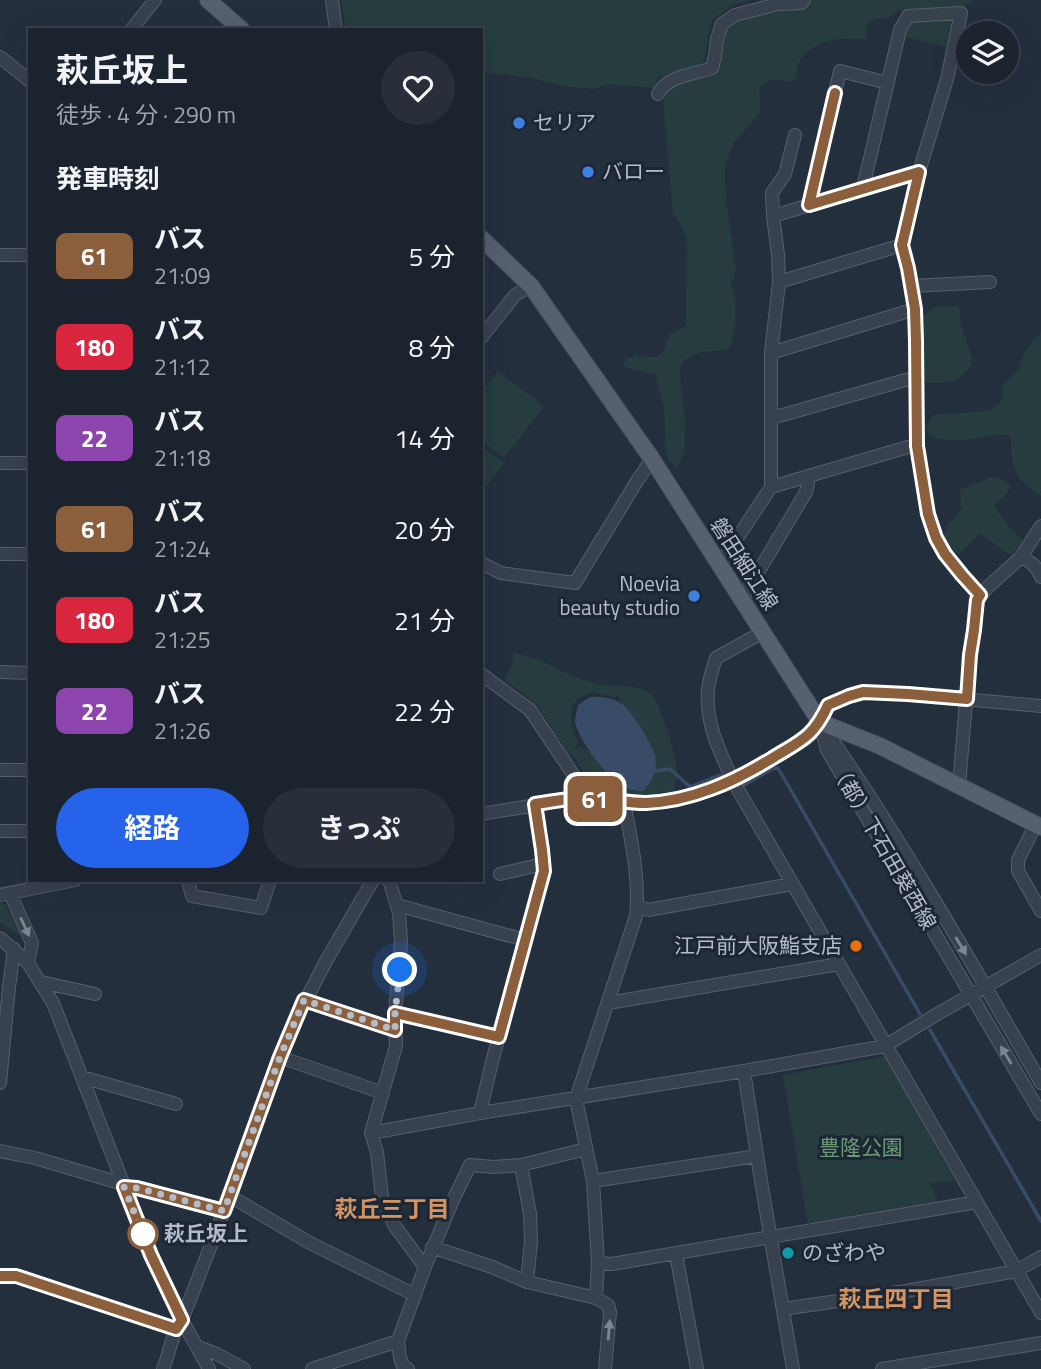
<!DOCTYPE html>
<html lang="ja">
<meta charset="utf-8">
<style>
body{margin:0;font-family:"Titillium Web","Noto Sans JP",sans-serif;background:#282f3a;color:#f1f3f6;height:100vh;display:flex;flex-direction:column;font-size:26px;white-space:nowrap}
*{box-sizing:border-box;margin:0}
p{font-size:23px;color:#a0a4aa}
.icon{flex:none;width:38px;height:38px;fill:none;stroke:currentColor;stroke-width:2;stroke-linecap:round;stroke-linejoin:round}
.map{position:relative;flex:1;overflow:hidden}
.sheet{position:absolute;left:28px;top:28px;width:455px;height:854px;display:flex;flex-direction:column;background:#1b232e;border-radius:0px;box-shadow:0 7px 28px #0002,0 0 0 2px #39404a}
.sheet>*{flex:none}
.badge{padding:0 14px;border-radius:10px;font-size:24px;line-height:46px}
.fabs{position:absolute;left:956px;top:21px;display:grid;gap:14px}
.fabs a{display:grid;place-items:center;width:63px;height:63px;border-radius:50%;background:#1b232e;box-shadow:0 7px 28px #0002,0 0 0 2px #39404a;font-size:35px}
.you{position:absolute;width:35px;height:35px;margin:-18px;border:5px solid #fff;border-radius:50%;background:#1a73e8;box-shadow:0 0 0 10px #1a73e833}
.map>.badge{position:absolute;translate:-50% -50%;box-shadow:0 0 0 4px #fff}
h2{padding:0 28px;font-size:26px;line-height:63px}
.round{display:grid;place-items:center;flex:none;width:74px;height:74px;border-radius:37px;background:#282f3a}
.headline{display:flex;align-items:center;justify-content:space-between;height:119px;padding:0 28px}
h1{font-size:33px;font-weight:700;line-height:52px}
.cta{display:flex;gap:14px;margin-top:auto;padding:14px 28px}
.cta a{flex:1;height:80px;border-radius:42px;background:#2563eb;color:#fff;font-size:28px;font-weight:700;line-height:80px;text-align:center}
.cta a+a{background:#282f3a;color:#f1f3f6}
ul{padding:0;list-style:none}
li{display:flex;align-items:center;gap:21px;height:91px;padding:0 28px}
li div{flex:1}
li b{display:block;font-size:26px}
li em{font-style:normal}
li .badge{min-width:77px;font-weight:700;text-align:center}
.map>svg:first-child{display:block}
</style>
<div class="map">
<svg width="1041" height="1369" viewBox="0 0 1041 1369">
<rect width="100%" height="100%" fill="#242f3e"/>
<path fill="#263c3f" fill-rule="evenodd" d="M341,0H752L733,5L711,21L704,63L688,67L659,77L652,88L609,84L593,89L557,85L532,78L508,75L481,72V30H346Z
M812,0H972L971,3L964,7L899,10L888,18H876L866,25L867,38C856,41 844,37 833,40C814,44 794,56 797,78L791,82C780,80 769,78 759,86L761,104L759,114L749,126L734,142L725,165L726,200L736,271L731,285C739,298 736,337 728,350L702,352L690,356L681,364L680,375L685,421L684,453L677,468L668,460L665,445L664,407L655,374L632,369L624,366L625,359L636,356L657,357L663,352L670,334L686,326L687,247L685,232L673,213L663,102L668,87L713,72L725,26L754,11L802,8Z
M953,18L946,47L906,37L913,21Z
M936,306H959L961,325L970,351L972,364C957,386 950,382 925,383L922,374L924,316Z
M1041,332V496C1010,476 1014,469 1010,436C1001,433 992,436 982,438C963,440 947,442 929,436L926,428L932,415L990,411L1002,401L1001,386L1010,379L1019,368L1023,356L1030,343Z
M498,371L544,406L504,458L481,440V392Z
M481,446L504,463L481,493Z
M991,477L1002,479L1011,486L1006,495L994,506L1009,527L1023,540L1012,555C1001,551 990,539 980,533L960,554L949,551L942,537L950,522L961,509L960,490Z
M514,653C544,657 574,682 605,685C610,686 616,685 622,685V687C632,686 646,688 653,696C660,704 677,758 677,769C678,776 675,784 674,791L654,796H631L606,791L592,786L572,754L570,756L537,705L505,680L512,664ZM592,692L613,697L618,696L638,734L593,753L579,746L573,752L578,743L572,725L571,707L579,698Z
M0,903H3L6,906L23,937L0,923Z
M885,1056L955,1181L930,1183L938,1202L808,1224L783,1075Z"/>
<path fill="#394c67" d="M590,697C601,697 613,697 622,704C632,711 651,743 655,755C656,760 656,767 655,772C653,779 648,785 643,791C640,791 636,791 632,790C611,785 580,743 575,722C575,717 577,710 578,705Z"/>
<g fill="none" stroke-linecap="round" stroke-linejoin="round">
<path stroke="#394c67" stroke-width="3.5" d="M655,771L670,769L690,787L720,775
M744,785L772,769L778,768L920,1014
M930,1030L1041,1221"/>
<defs>
<path id="minor" d="M332,0L336,30
M131,30L155,0
M0,57L30,81
M658,94C666,76 695,74 712,68L715,56L717,39L722,24L735,15L778,4L801,3L804,0
M863,188L900,30L908,16L961,13L947,79L919,172L902,245L908,268L915,309L917,341V446L928,514L936,538L945,554L962,575L980,595
M809,205L840,71L888,83
M773,216L772,193L785,174L795,135
M0,255H30
M779,282L902,245
M911,286L990,282
M481,338L515,295L531,286
M771,353L915,309
M772,418L916,377
M0,463H30
M771,487L908,447L917,446
M0,554H30
M1021,557C1031,562 1037,566 1041,577
M481,563L501,573L575,583L637,481L652,459
M719,566L771,487V353L779,282L778,255L773,216L919,172
M742,599L806,492L808,484L806,477
M763,632L716,658C713,668 709,679 708,690C705,723 720,752 733,781L1041,1313
M0,672L30,673
M481,674L530,710L589,798
M820,722L827,750L1041,1114
M824,728C903,842 972,963 1041,1083
M0,770H30
M959,785L970,655L974,630L977,600L988,587L1021,557L1041,526
M624,802C631,840 640,878 636,916L576,1099L593,1181L598,1263L612,1264L977,1202
M481,814L573,799C599,797 624,804 649,802C699,799 737,779 780,754C789,748 800,744 808,737C818,729 823,717 828,705L849,696L863,692L908,694L1041,706
M1036,824L1018,860V871L1041,911
M0,831H30
M500,874L543,864
M188,880L192,896L261,908L270,880
M389,880L399,913L401,942L395,1013L396,1046L371,1133L480,1113L744,1071L761,1181L793,1369
M10,893L32,943L28,963
M0,895L75,880
M397,905L525,940
M637,906L648,910L792,884
M0,938L28,963L53,1003L151,1255L182,1320L209,1369
M41,982L95,994
M304,1000L395,1030
M608,1003L839,964
M395,1013L499,1037
M280,1057L383,1093
M744,1071L885,1046L939,1013L1041,955
M82,1077L176,1104
M0,1083L9,987L14,949
M480,1113L492,1062L544,871L542,850L535,804
M371,1133L377,1152L382,1198L394,1225L425,1267L398,1341L400,1358L403,1366L408,1369
M0,1151L35,1158L123,1184
M521,1165L530,1214L531,1241L527,1282L596,1298L608,1305L610,1312L605,1369
M593,1181L757,1156
M124,1187L137,1188L224,1211
M230,1196L310,1243L415,1295
M432,1247L492,1267L527,1282
M676,1254L697,1369
M425,1267L453,1200L470,1165L494,1167L521,1165L586,1149
M0,1276H16L124,1313L175,1329
M596,1298L598,1263
M783,1309L906,1291L1016,1271L1041,1257
M196,1346L217,1354L244,1369
M163,1369C170,1353 171,1334 182,1320L230,1196L280,1057L297,1017L326,961L373,880
M312,1369L398,1341
M882,1369L1041,1343"/>
<path id="major" d="M208,0L242,30
M481,238L531,286L652,459L820,722L880,746L1041,827"/>
</defs>
<use href="#minor" stroke="#565f6c" stroke-width="14"/>
<use href="#major" stroke="#414a57" stroke-width="18"/>
<use href="#minor" stroke="#38414e" stroke-width="12"/>
<use href="#major" stroke="#56606e" stroke-width="16"/>
</g>
<defs><path id="oneway-solid" d="M-6-.8H1V-3.2L6.5 0L1 3.2V.8H-6Z" transform="scale(1.75)"/></defs>
<g fill="#7c8592">
<use href="#oneway-solid" transform="translate(25 927) rotate(65)"/>
<use href="#oneway-solid" transform="translate(961 946) rotate(59)"/>
<use href="#oneway-solid" transform="translate(1006 1055) rotate(-121)"/>
<use href="#oneway-solid" transform="translate(609 1330) rotate(-85)"/>
</g>
<g fill="none" stroke-linecap="round" stroke-linejoin="round">
<defs>
<path id="line" d="M0,1276H16L176,1329L182,1320L151,1255L124,1187L137,1188L224,1211L280,1057L304,1000L395,1030V1013L499,1037L544,871L542,850L535,804C552,802 570,797 588,798C607,798 626,803 646,803C692,801 733,782 771,759C800,741 813,738 828,705L849,696L863,692L908,694L967,699L970,655L974,630L977,600L980,595L962,575L945,554L936,538L928,514L917,446L916,341L915,309L908,268L902,245L919,172L809,205L835,93"/>
</defs>
<use href="#line" stroke="#fff" stroke-width="16"/>
<use href="#line" stroke="#8b5e3c" stroke-width="10"/>
<path stroke="#b4bcc9" stroke-width="7" stroke-dasharray="0 12.6" d="M143,1234L124,1187L137,1188L224,1211L280,1057L304,1000L395,1030V1013L400,970"/>
</g>
<g fill="#3f7fe0" stroke="#1d2633" stroke-width="2.5">
<circle cx="519" cy="123" r="7"/>
<circle cx="588" cy="172" r="7"/>
<circle cx="694" cy="596" r="7"/>
</g>
<circle fill="#e8710a" stroke="#1d2633" stroke-width="2.5" cx="856" cy="946" r="7"/>
<circle fill="#fff" stroke="#8b5e3c" stroke-width="3.5" cx="143" cy="1234" r="14"/>
<circle fill="#0f9aa8" stroke="#1d2633" stroke-width="2.5" cx="788" cy="1253" r="7"/>
<g text-anchor="middle" stroke-width="6" stroke-linejoin="round" paint-order="stroke">
<g font-size="21" fill="#b4bcc9" stroke="#1d2633" text-anchor="start">
<text x="533" y="130">セリア</text>
<text x="602" y="179">バロー</text>
<text x="680" y="591" text-anchor="end">Noevia<tspan x="680" dy="24">beauty studio</tspan></text>
<text x="842" y="953" text-anchor="end">江戸前大阪鮨支店</text>
<text x="802" y="1260">のざわや</text>
</g>
<g font-size="21" fill="#b4bcc9" stroke="#1d2633">
<text transform="translate(744 564) rotate(57)" y="7">磐田細江線</text>
<text transform="translate(883 846) rotate(60)" y="7">（都）下石田葵西線</text>
</g>
<g font-size="21" fill="#6b9a76" stroke="#1d2633">
<text x="861" y="1155">豊隆公園</text>
</g>
<g font-size="21" font-weight="bold" fill="#b4bcc9" stroke="#1d2633" text-anchor="start">
<text x="164" y="1241">萩丘坂上</text>
</g>
<g font-size="23" font-weight="bold" fill="#d59563" stroke="#1d2633">
<text x="392" y="1217">萩丘三丁目</text>
<text x="896" y="1307">萩丘四丁目</text>
</g>
</g>
</svg>
<div class="fabs">
<a><svg class="icon" aria-label="layers" viewBox="0 0 24 24"><path d="M12 4l9 5-9 5-9-5zM3 14l9 5 9-5"/></svg></a>
</div>
<div class="you" style="left:400px;top:970px"></div>
<b class="badge" style="left:595px;top:799px;background:#8b5e3c;color:#fff">61</b>
<section class="sheet">
<div class="headline"><div><h1>萩丘坂上</h1><p>徒歩 · 4 分 · 290 m</p></div><a class="round"><svg class="icon" aria-label="heart" viewBox="0 0 24 24"><path d="M12 20l-8-8c-3-5 5-10 8-4 3-6 11-1 8 4z"/></svg></a></div>
<h2>発車時刻</h2>
<ul>
<li><span class="badge" style="background:#8b5e3c;color:#fff">61</span><div><b>バス</b><p>21:09</p></div><em>5 分</em></li>
<li><span class="badge" style="background:#d7263d;color:#fff">180</span><div><b>バス</b><p>21:12</p></div><em>8 分</em></li>
<li><span class="badge" style="background:#8e44ad;color:#fff">22</span><div><b>バス</b><p>21:18</p></div><em>14 分</em></li>
<li><span class="badge" style="background:#8b5e3c;color:#fff">61</span><div><b>バス</b><p>21:24</p></div><em>20 分</em></li>
<li><span class="badge" style="background:#d7263d;color:#fff">180</span><div><b>バス</b><p>21:25</p></div><em>21 分</em></li>
<li><span class="badge" style="background:#8e44ad;color:#fff">22</span><div><b>バス</b><p>21:26</p></div><em>22 分</em></li>
</ul>
<div class="cta"><a>経路</a><a>きっぷ</a></div>
</section>
</div>
